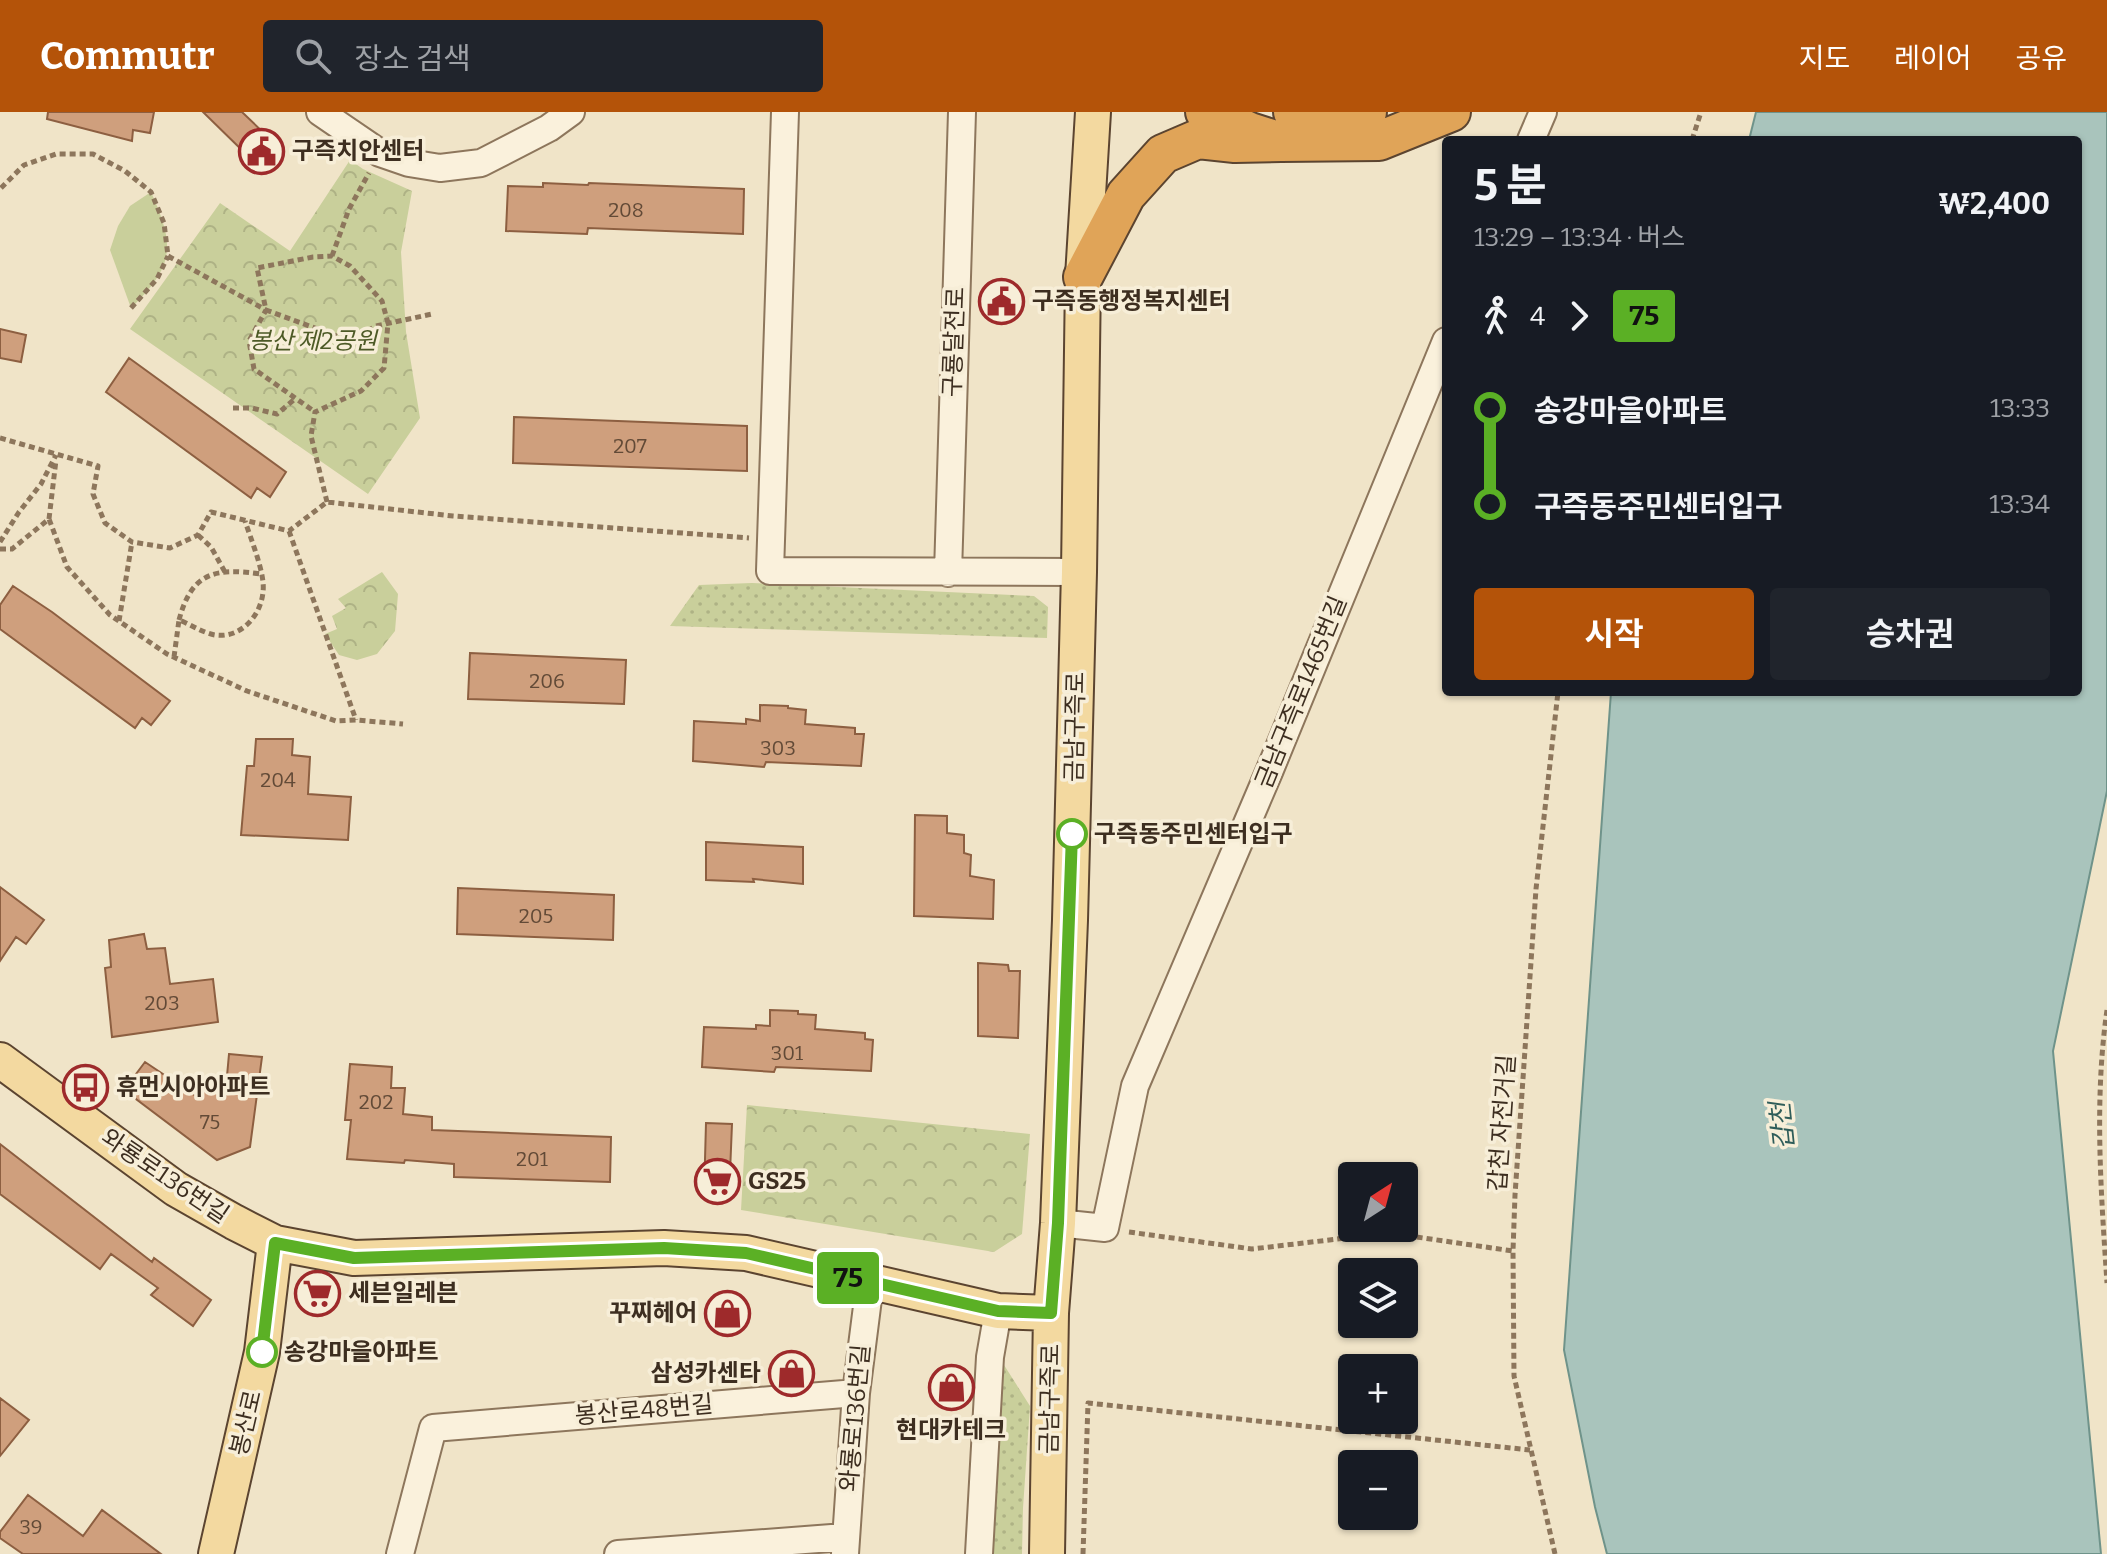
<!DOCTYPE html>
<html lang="ko">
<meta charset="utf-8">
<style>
body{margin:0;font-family:Bitter,"Noto Sans KR",serif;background:#20242c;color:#f1f3f6;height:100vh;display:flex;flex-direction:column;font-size:30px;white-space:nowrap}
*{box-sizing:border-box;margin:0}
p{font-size:26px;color:#9ea1a6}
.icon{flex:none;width:44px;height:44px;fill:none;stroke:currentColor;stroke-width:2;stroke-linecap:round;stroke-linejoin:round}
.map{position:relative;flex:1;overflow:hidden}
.side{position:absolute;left:1442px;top:24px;width:640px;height:560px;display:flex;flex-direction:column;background:#171b24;border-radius:8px;box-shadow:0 2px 6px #0004}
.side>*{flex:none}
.badge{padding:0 16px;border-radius:6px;font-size:28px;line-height:52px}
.needle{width:52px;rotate:36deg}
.fabs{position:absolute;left:1338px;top:1050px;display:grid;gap:16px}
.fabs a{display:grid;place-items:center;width:80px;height:80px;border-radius:8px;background:#171b24;box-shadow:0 2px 6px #0004;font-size:40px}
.map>.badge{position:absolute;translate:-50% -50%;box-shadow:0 0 0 4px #fff}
.legs{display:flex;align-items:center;gap:12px;height:88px;padding:0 32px;font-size:26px}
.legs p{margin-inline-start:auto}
.headline{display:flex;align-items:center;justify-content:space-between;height:136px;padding:0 32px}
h1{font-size:44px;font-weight:700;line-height:60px}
.cta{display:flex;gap:16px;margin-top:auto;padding:16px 32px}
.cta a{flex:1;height:92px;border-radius:8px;background:#b45309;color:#fff;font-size:32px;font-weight:700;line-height:92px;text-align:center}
.cta a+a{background:#20242c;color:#f1f3f6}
ul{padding:0 32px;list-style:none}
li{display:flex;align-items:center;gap:28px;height:96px;font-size:30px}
li i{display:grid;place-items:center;width:12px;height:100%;margin:0 10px;background:currentColor}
li i::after{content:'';width:20px;height:20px;margin:-10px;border:6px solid;border-radius:50%;background:#171b24}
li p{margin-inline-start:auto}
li:first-child i{background:linear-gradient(#0000 50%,currentColor 0)}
li:last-child i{background:linear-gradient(currentColor 50%,#0000 0)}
header{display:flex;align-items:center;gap:48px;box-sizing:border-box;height:112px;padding:0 40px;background:#b45309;color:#fff}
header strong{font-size:38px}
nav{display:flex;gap:44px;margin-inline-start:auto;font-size:28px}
.search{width:560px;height:72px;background:#20242c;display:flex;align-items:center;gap:20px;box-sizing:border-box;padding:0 28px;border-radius:8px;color:#9ea1a6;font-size:30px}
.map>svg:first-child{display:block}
</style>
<header>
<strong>Commutr</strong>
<div class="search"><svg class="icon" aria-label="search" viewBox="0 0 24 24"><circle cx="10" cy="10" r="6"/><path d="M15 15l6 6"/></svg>장소 검색</div>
<nav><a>지도</a><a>레이어</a><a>공유</a></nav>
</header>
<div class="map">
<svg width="2107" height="1442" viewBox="0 0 2107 1442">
<defs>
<pattern id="grass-dots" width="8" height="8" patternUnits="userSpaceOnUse" patternTransform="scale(2)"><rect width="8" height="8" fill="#c9cf9b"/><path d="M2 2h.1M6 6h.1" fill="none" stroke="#aeb285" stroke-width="1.8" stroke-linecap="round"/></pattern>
<pattern id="park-crowns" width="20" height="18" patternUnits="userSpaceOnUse" patternTransform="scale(2)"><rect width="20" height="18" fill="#c9cf9b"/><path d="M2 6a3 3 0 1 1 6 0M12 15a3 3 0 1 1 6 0" fill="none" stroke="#aeb285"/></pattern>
</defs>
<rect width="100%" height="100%" fill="#f0e4c8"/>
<path fill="url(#grass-dots)" d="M752,471L1034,484L1048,495L1047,526L670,514L699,473Z
M1004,1253L1030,1294L1023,1396L1022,1442H992Z"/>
<path fill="url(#park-crowns)" d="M350,48L363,57L412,79L401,140L406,220L420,306L368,382L130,217L220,91L290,139Z
M382,460L398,482L395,519L377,542L357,548L339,543L325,522L337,517L332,504L346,496L338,487Z
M747,993L1030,1022L1022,1122L994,1140L741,1098Z"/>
<path fill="#c9cf9b" d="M151,80C175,134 175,153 131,196L110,138L118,114L130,94Z"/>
<path fill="#a9c4bc" stroke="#6f938a" stroke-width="2" d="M1756,0H2107V679L2053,939L2101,1442H1607L1595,1395L1564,1238L1611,580H2078V28H1749Z"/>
<path fill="#cf9f7d" stroke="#8d5f41" stroke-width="2" d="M48,0H154L150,21L133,18L132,29L47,7Z
M203,0H242L268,25L249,45Z
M543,71L588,73L589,71L744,77L743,122L588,116L587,122L506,119L508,74L543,75Z
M0,217L26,223L21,250L0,246Z
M129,246L286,360L270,385L257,376L251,386L106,280Z
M514,305L747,314V359L513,351Z
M13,474L52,500L170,589L151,613L142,606L135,616L0,517V493Z
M470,541L626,548L624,592L468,587Z
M760,593L788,594V596L806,598L805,612L855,616V622H864L861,654L766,650L764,655L693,649L694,609L746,612V607L760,609Z
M256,627H293L292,643L310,645L308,682L351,685L348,728L241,723L247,654H254Z
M915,703L947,704V721L964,723V741L971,743L970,764L994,768L993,807L914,804Z
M706,730L803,735V772L753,767L754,770L706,768Z
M0,775L44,808L26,832L16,825L0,849Z
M458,776L614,783L613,828L457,822Z
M144,822L147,837L165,836L170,872L213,867L218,910L112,925L105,856L111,855L109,828Z
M978,851L1008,853L1009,859H1020L1018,926L978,924Z
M770,898L798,899V902L816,903L815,917L865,921V927L873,928L871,959L776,955L774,960L702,955L704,915L756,917V913L770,914Z
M229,942L262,945L250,1035L217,1048L124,978L145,950L199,986L204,977L226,975Z
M350,952L392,955L391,976H405L403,1002L432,1005V1018L611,1025L610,1070L454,1065V1052L405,1048L404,1051L347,1047L351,1008H345Z
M706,1011L732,1012L729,1085L704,1084Z
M0,1032L152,1150L154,1146L211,1188L193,1214L151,1183L158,1176L111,1142L100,1157L0,1082Z
M0,1286L29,1308L0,1344Z
M28,1383L83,1424L102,1398L161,1442H23L0,1426V1420Z"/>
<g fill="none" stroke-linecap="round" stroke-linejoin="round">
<defs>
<path id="minor" d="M320,0L380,41L409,51L440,56L481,51L549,16L571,0
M785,0L770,459L1079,460
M1531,28L1543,0
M948,461L962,0
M1058,1111L1105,1116L1135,974L1269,660L1446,229
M400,1442L433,1316L856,1281
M618,1442L845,1425
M845,1442L856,1281L870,1171
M979,1442L990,1245L998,1199"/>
<path id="major" d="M0,948L176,1077L234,1110L275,1131L354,1146L664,1136L746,1141L998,1199L1051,1201
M216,1442L262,1240L275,1131
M1047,1442L1051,1201L1058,1111L1070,808L1079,460L1083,165L1093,0"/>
<path id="highway" d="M1205,0L1250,20L1281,30L1379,29L1451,0
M1293,0L1360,3L1367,0
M1083,165L1126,83L1163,42L1198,27L1235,31L1281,30"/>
</defs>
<use href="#minor" stroke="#8d765c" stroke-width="30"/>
<use href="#major" stroke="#5b4430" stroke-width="38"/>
<use href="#highway" stroke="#5b4430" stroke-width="42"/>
<path stroke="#8d765c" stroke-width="5" stroke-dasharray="6 4" stroke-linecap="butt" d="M1692,28L1701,0
M1,76L24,53L56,42H93L125,59L151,80L164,111L168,144L266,198L249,229L254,257L315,300
M332,144L349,97L369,61
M131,196L157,167L168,144
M233,296H252L277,302L296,286
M0,326L98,354L93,382L105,411L132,430L170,436L198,423L211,400L289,419L327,390L453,404L749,426
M327,390L311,324L315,300L361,279L384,256L388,211L382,189L350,154L332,144L313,145L257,156L266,198L350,229L376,214L432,202
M49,407L56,348
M289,419L356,608
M198,423L211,435L225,460
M0,430L19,400L41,372L56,343
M0,437H12L49,407L67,455L110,503L167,542L247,579L336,609L356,608L403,612
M179,508C192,459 216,456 261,462
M119,509L132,430
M174,545L179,508C190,512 203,521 215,523C244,527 266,498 263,470C261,452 251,427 245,409
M2107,898C2094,988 2101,1081 2107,1171
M1129,1120L1252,1137L1389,1121L1513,1139
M1083,1442L1088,1291L1530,1338
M1555,1442L1514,1264L1513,1139L1515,1083L1536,777L1558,580"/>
<use href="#minor" stroke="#faf1dc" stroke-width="26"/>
<use href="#major" stroke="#f3d9a0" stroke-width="34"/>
<use href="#highway" stroke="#e0a458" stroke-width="38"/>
</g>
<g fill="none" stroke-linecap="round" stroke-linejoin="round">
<defs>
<path id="line-1" d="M262,1240L275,1131L354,1146L664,1136L746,1141L998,1199L1051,1201L1058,1111L1072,722"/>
</defs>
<use href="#line-1" stroke="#fff" stroke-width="18"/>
<use href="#line-1" stroke="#5bb025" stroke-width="12"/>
</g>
<defs>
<symbol id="civic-ring" viewBox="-11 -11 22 22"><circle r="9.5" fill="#f7eed8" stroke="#9e2a2b" stroke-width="1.5"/><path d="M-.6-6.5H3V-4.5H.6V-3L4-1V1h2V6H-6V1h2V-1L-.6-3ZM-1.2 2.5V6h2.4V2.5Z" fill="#9e2a2b"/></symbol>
<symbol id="bus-ring" viewBox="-11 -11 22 22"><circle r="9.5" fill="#f7eed8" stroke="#9e2a2b" stroke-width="1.5"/><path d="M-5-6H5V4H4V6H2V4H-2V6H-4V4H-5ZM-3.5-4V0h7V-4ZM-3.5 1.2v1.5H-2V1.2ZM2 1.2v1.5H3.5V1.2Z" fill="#9e2a2b"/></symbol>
<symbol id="supermarket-ring" viewBox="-11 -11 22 22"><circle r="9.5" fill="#f7eed8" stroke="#9e2a2b" stroke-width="1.5"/><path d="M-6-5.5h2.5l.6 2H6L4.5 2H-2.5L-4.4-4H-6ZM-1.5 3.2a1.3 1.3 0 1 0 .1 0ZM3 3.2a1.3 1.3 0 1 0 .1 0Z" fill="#9e2a2b"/></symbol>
<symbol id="shop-ring" viewBox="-11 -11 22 22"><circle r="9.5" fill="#f7eed8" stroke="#9e2a2b" stroke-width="1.5"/><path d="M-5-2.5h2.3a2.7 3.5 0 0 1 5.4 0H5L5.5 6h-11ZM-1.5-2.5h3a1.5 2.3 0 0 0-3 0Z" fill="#9e2a2b"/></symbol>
</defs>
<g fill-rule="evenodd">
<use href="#civic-ring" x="236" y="14" width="51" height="51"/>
<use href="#civic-ring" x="976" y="164" width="51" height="51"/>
<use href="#bus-ring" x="60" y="950" width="51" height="51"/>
<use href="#supermarket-ring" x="692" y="1044" width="51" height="51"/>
<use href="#supermarket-ring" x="292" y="1156" width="51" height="51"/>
<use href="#shop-ring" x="702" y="1176" width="51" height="51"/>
<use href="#shop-ring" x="766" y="1236" width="51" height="51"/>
<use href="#shop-ring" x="926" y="1250" width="51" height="51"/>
</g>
<g fill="#fff" stroke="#5bb025" stroke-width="4">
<circle cx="1072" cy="722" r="14"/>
<circle cx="262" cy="1240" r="14"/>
</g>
<g text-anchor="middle" stroke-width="7" stroke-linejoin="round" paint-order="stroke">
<g font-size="20" fill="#624a37">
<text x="626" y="105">208</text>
<text x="630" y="341">207</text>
<text x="547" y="576">206</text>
<text x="778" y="643">303</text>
<text x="278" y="675">204</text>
<text x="536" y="811">205</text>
<text x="162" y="898">203</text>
<text x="787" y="948">301</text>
<text x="376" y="997">202</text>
<text x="210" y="1017">75</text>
<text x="532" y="1054">201</text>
<text x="31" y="1422">39</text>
</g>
<g font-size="24" font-weight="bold" fill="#3d2e20" stroke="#f7eed8" text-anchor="start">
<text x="292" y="47">구즉치안센터</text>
<text x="1032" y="197">구즉동행정복지센터</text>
<text x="116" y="983">휴먼시아아파트</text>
<text x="748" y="1077">GS25</text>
<text x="348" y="1189">세븐일레븐</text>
<text x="697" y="1209" text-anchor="end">꾸찌헤어</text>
<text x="761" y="1269" text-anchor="end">삼성카센타</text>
<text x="951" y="1326" text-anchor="middle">현대카테크</text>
</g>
<g font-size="24" font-style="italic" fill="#4d5a26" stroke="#f7eed8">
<text x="313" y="237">봉산 제2공원</text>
</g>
<g font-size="24" fill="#3d2e20" stroke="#f7eed8">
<text transform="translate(954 230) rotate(-88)" y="8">구룡달전로</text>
<text transform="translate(1301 580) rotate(-68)" y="8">금남구즉로1465번길</text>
<text transform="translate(1075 615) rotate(-89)" y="8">금남구즉로</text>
<text transform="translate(1502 1011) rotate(-86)" y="8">갑천 자전거길</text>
<text transform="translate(165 1064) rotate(34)" y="8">와룡로136번길</text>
<text transform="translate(1050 1287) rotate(-89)" y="8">금남구즉로</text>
<text transform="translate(644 1298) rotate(-5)" y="8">봉산로48번길</text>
<text transform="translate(855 1306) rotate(-85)" y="8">와룡로136번길</text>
<text transform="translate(246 1311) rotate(-77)" y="8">봉산로</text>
</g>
<g font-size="24" font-weight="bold" fill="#3d2e20" stroke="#f7eed8" text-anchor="start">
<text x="1094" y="730">구즉동주민센터입구</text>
<text x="284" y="1248">송강마을아파트</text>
</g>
<g font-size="26" font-style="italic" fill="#2f5d5a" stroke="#f7eed8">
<text transform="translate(1782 1014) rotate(-96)" y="9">갑천</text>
</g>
</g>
</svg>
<div class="fabs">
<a><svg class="needle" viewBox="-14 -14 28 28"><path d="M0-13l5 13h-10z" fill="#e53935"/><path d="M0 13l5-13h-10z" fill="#9ea1a6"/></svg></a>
<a><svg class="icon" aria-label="layers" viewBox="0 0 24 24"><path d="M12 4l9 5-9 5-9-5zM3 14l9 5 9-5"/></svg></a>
<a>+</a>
<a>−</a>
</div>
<b class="badge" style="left:848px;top:1166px;background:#5bb025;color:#111">75</b>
<section class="side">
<div class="headline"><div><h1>5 분</h1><p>13:29 – 13:34 · 버스</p></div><b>₩2,400</b></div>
<div class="legs"><svg class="icon" aria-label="walk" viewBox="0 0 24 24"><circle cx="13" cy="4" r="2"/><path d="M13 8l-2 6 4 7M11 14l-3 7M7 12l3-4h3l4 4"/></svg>4<svg class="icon" aria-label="forward" viewBox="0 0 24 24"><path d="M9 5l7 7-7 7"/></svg><b class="badge" style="background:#5bb025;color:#111">75</b></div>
<ul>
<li><i style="color:#5bb025"></i><b>송강마을아파트</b><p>13:33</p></li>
<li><i style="color:#5bb025"></i><b>구즉동주민센터입구</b><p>13:34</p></li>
</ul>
<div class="cta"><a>시작</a><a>승차권</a></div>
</section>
</div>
